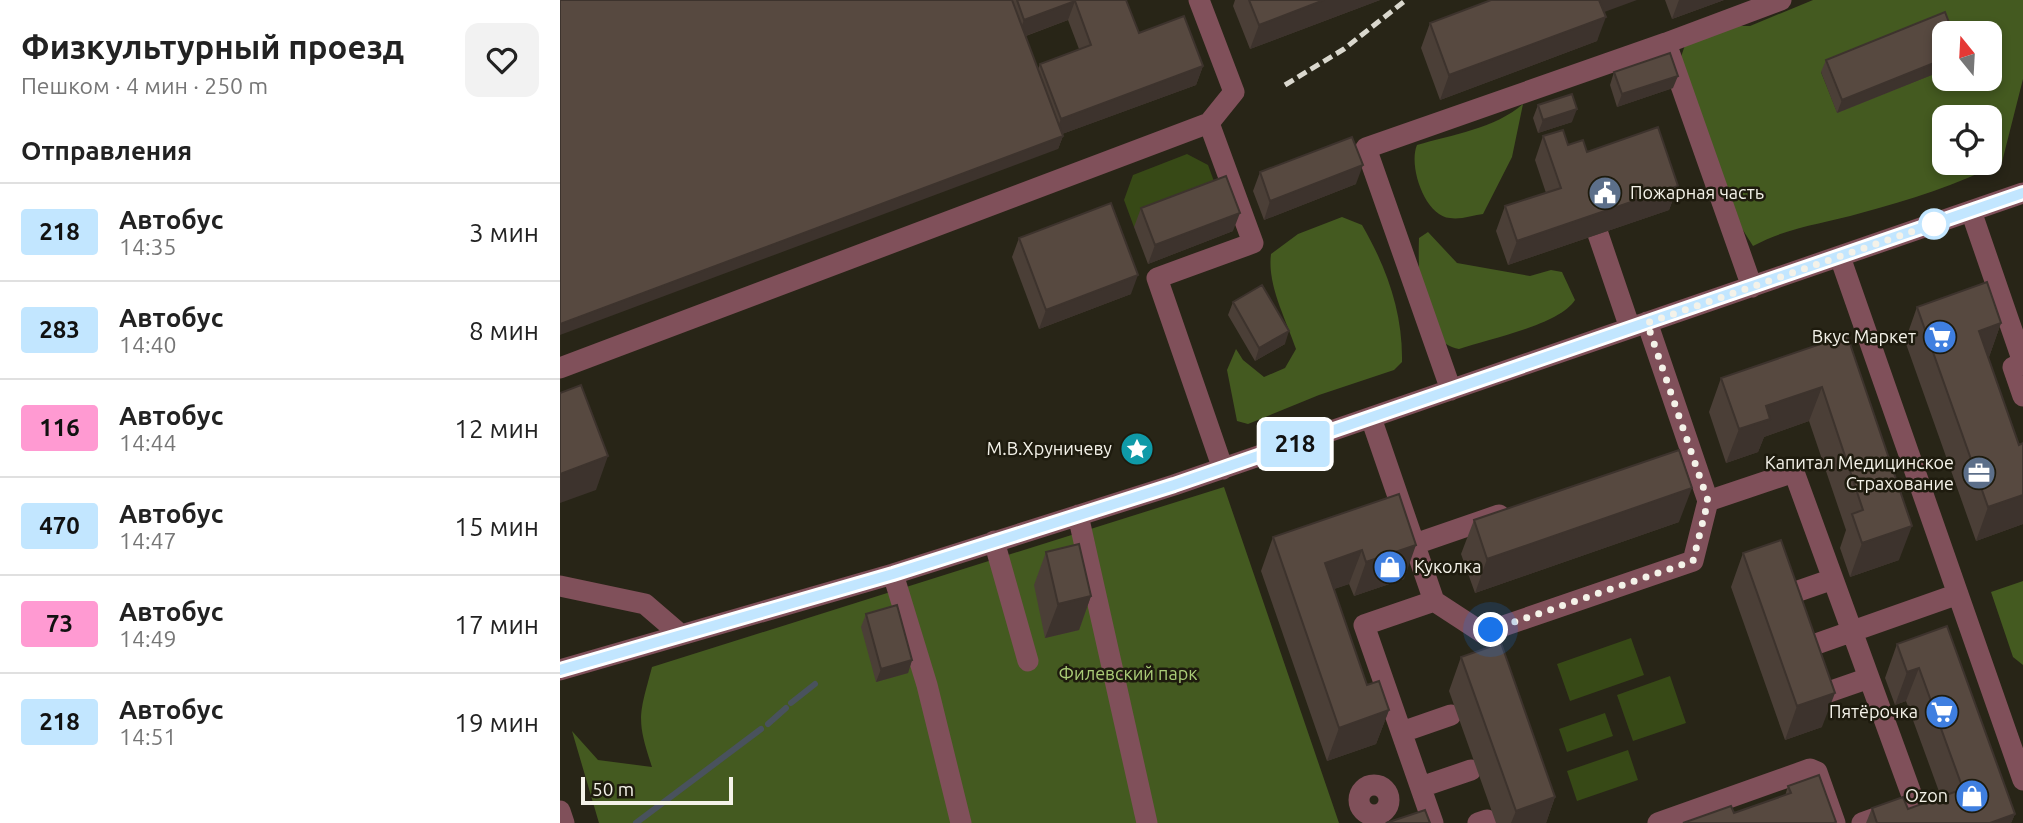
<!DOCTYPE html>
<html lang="ru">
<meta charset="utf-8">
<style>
body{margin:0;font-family:Ubuntu,sans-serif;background:#f2f2f2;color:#222;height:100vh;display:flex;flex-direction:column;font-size:26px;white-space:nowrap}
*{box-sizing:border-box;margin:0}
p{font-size:23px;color:#767676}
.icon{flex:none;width:38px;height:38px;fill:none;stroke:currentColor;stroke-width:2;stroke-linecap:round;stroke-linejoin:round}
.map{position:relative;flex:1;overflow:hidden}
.sheet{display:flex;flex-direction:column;background:#fff;width:560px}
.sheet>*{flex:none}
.badge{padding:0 14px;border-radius:5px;font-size:24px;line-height:46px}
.needle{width:46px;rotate:342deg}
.buttons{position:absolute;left:1372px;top:21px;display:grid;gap:14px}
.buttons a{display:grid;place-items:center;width:70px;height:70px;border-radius:14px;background:#fff;box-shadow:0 4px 10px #0003;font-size:35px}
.scale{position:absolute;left:21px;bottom:18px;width:152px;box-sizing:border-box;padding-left:7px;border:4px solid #f4f2e9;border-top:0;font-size:19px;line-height:24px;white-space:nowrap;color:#f4f2e9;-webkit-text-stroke:5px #1e1b0e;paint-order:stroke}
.you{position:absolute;width:35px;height:35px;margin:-18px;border:5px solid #fff;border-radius:50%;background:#1a73e8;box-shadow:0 0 0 10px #1a73e833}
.map>.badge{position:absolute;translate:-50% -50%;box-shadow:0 0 0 4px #fff}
h2{padding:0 21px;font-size:26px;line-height:63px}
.round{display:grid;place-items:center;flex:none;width:74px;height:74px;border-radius:14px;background:#f2f2f2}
.head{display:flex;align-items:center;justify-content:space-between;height:119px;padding:0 21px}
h1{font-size:33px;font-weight:600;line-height:52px}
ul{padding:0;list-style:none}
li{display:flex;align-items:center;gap:21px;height:98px;padding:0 21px;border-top:2px solid #e0e0e0}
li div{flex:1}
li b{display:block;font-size:26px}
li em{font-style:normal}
li .badge{min-width:77px;font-weight:700;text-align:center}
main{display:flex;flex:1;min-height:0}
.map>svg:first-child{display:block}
</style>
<main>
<section class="sheet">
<div class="head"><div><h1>Физкультурный проезд</h1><p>Пешком · 4 мин · 250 m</p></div><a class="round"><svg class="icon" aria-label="heart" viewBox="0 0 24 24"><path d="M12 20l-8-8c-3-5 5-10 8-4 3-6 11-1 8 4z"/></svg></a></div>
<h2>Отправления</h2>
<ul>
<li><span class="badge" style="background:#c2e6ff;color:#111">218</span><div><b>Автобус</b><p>14:35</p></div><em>3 мин</em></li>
<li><span class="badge" style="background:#c2e6ff;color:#111">283</span><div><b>Автобус</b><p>14:40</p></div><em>8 мин</em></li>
<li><span class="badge" style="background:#ff9ad2;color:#111">116</span><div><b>Автобус</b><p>14:44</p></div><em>12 мин</em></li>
<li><span class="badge" style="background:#c2e6ff;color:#111">470</span><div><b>Автобус</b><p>14:47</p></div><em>15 мин</em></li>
<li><span class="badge" style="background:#ff9ad2;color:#111">73</span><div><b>Автобус</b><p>14:49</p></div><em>17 мин</em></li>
<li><span class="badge" style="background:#c2e6ff;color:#111">218</span><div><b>Автобус</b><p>14:51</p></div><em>19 мин</em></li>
</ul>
</section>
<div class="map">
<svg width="1463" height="823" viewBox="0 0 1463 823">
<rect width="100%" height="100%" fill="#282517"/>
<path fill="#374916" d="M627,154L648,165L659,195L574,227L564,200L573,175Z
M1071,638L1084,675L1010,701L997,664Z
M1110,676L1126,723L1073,741L1057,695Z
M1045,713L1053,736L1007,752L999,729Z
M1068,750L1078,780L1017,801L1007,771Z"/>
<path fill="#445a20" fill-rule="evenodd" d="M1253,0H1463V79L1442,162C1398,185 1349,200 1301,213C1263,224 1228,227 1193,246L1169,208L1120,60L1127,39L1167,26H1190ZM1384,33H1430V79H1384V70L1277,112L1261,72ZM1384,117H1430V163H1384Z
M963,104L952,157L923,214C914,215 900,220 890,218C865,216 848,166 857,145C891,135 936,128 963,104Z
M782,217L802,225C827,268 843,313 842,362L834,370L759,395L688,424L677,421L667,370L676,349L683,360L704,377L725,368L736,349C726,319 707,285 711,254L738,234Z
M868,232L897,263L970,276L991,270L1002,272L1015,300C999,325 929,339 899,349C858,341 858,271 859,238Z
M664,487L779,823H39L12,731L38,760L92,767C76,719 79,716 92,667Z
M1463,581V665L1453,657L1431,592Z"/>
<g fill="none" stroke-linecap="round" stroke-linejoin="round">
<path stroke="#49525d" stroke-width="6" d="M231,703L255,684
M208,724L226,708
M76,823L201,729"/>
<path stroke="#80505a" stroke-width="21" d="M1106,43L1221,0
M649,123L693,243L597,278L663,469
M1411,211L1463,362
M1038,234L1070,328
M1280,257L1463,780
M1087,322L1148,501L1234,472L1355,804L1302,823
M1463,364L1453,367L1463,396
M0,368L649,123L674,92L639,0
M891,390L806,148L1106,43L1192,287
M811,418L874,601L804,625L873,823
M518,515L587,823
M434,541L468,661
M855,544L939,515
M333,574L367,685L401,823
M0,586L85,604L121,635
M1224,596L1273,579
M874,601L923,633L1133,561L1148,501
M1242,649L1398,594
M0,670L333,574L614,485L1463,193
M1260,695L1309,678
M842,732L891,715
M799 800a15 15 0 1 1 30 0a15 15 0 1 1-30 0Z
M861,787L911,770
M0,811L4,823
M918,823L927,820
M1098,823L1250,769L1257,772L1275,823"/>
<path stroke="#dad8ce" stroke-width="5" stroke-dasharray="10 5" stroke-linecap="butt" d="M725,85L784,49L846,0"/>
</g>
<path fill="#4b3f37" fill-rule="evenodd" d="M0,0H566L579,33L643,66L636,85L502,134L503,136L498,149ZM508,20L519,49L480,64L478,69L466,36Z
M675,0H820L690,49L673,6Z
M1105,0H1164L1112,19Z
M1044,12L1037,41L880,100L861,48L870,23Z
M1384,33V70L1277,113L1261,72L1266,60Z
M1054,72L1113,88L1057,107L1050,85Z
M978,105L1012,122L978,133L973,118Z
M983,136L1118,186L1109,210L948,265L936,231L945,206L986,193L975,160Z
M700,172L796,184L704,220L693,191Z
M581,208L673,231L588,264L574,227Z
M459,238L571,294L479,329L452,257Z
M673,302L725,344L695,361L668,315Z
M1357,307L1441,323L1429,357L1428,358L1459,445L1463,443V524L1416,541L1345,341Z
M1287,335L1339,560L1290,577L1280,548L1286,530L1249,421L1204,437L1198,452L1166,463L1149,412L1161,378Z
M839,494L844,579L794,596L789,584L774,589L807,685L829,710L816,744L767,761L701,571L713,537Z
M914,520L1119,522L915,593L901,554Z
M486,552L531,596L519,630L485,638L474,585Z
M1183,553L1262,727L1225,740L1171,587Z
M306,614L352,660L348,673L316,682L301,627Z
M1387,626L1455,814L1451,823H1306L1312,808L1348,809L1381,797L1346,701L1335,705L1325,678L1337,644Z
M901,657L995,797L986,823H936L889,691Z
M1228,786L1275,823L1174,813L1225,796Z"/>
<path fill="#3d332d" d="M764,0H820L690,49L699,25Z
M1035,0H1077L1028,18Z
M1119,0H1164L1112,19Z
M515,1L508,20L457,39L464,20Z
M1046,17L1037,41L880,100L889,75Z
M1384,59V70L1277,113L1282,100Z
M643,66L636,85L494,137L501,119Z
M1118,76L1113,88L1057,107L1062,94Z
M1017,109L1012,122L978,133L983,120Z
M503,136L498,149L0,335V324Z
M803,165L796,184L704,220L710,201Z
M1118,186L1109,210L948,265L957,241Z
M680,213L673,231L588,264L595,245Z
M578,275L571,294L479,329L486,310Z
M1441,323L1429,357L1406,365L1419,331Z
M729,331L725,344L695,361L699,348Z
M1262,387L1249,421L1204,437L1198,452L1166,463L1179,429L1206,406Z
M48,456L36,490L0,503V474Z
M1132,488L1119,522L915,593L927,559Z
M1463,495V524L1416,541L1428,507Z
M1352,526L1339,560L1290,577L1302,543Z
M856,545L844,579L794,596L806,562Z
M802,550L789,584L753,596L765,563Z
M531,596L519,630L485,638L498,604Z
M352,660L348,673L316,682L321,669Z
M1359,668L1346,701L1335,705L1347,672Z
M1275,693L1262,727L1225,740L1237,706Z
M829,710L816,744L767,761L779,728Z
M995,797L986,823H951L956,811Z
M1455,814L1451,823H1430Z"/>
<path fill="#574940" stroke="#3d332d" stroke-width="2" d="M0,0H452L503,136L0,324Z
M457,0H566L579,33L624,16L643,66L501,119L480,64L531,45L515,1L464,20Z
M689,0H764L699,25Z
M931,0H1039L1046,17L889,75L870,23Z
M1385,12L1393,33H1384V59L1282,100L1266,60Z
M1110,53L1118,76L1062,94L1054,72Z
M1012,94L1017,109L983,120L978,105Z
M1098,127L1118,186L957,241L945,206L1001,188L983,136L1003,130L1008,145L1023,140L1027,152Z
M792,137L803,165L710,201L700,172Z
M666,176L680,213L595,245L581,208Z
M551,203L578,275L486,310L459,238Z
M1427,282L1441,323L1419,331L1459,445L1463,443V495L1428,507L1357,307Z
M702,285L729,331L699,348L673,302Z
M1287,335L1352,526L1302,543L1292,514L1303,510L1262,387L1206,406L1210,419L1179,429L1161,378Z
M21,385L48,456L0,474V393Z
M1119,450L1132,488L927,559L914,520Z
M839,494L856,545L806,562L802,550L765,563L807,685L819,681L829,710L779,728L713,537Z
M1221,540L1275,693L1237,706L1183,553Z
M519,544L531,596L498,604L486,552Z
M337,605L352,660L321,669L306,614Z
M1387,626L1455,814L1430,823H1317L1312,808L1343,797L1348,809L1403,789L1359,668L1347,672L1337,644Z
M941,643L995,797L956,811L901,657Z
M1259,775L1276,822L1274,823H1123L1171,806L1174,813L1231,793L1228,786Z
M865,810L870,823H826Z"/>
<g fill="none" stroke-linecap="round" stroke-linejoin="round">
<defs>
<path id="line" d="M0,670L333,574L614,485L1463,193"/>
</defs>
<use href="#line" stroke="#fff" stroke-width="16"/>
<use href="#line" stroke="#c2e6ff" stroke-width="10"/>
<path stroke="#f4f2e9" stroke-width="7" stroke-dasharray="0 12.6" d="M931,630L1133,561L1148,501L1087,323L1374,224"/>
</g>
<defs>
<symbol id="civic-disc" viewBox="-11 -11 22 22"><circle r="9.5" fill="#5c6f8a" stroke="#1e1b0e"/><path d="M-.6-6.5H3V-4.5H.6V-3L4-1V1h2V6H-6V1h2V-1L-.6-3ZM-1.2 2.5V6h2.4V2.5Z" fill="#fff"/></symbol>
<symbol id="supermarket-disc" viewBox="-11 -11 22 22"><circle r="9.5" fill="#3f7fe0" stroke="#1e1b0e"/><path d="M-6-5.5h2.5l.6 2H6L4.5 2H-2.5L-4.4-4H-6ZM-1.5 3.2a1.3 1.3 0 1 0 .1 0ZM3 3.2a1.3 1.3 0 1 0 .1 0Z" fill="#fff"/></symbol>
<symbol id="sight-disc" viewBox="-11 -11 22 22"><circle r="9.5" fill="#0f9aa8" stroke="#1e1b0e"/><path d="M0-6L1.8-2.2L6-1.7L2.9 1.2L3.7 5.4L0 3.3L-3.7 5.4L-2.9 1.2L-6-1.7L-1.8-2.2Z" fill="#fff"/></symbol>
<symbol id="office-disc" viewBox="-11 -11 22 22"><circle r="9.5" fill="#5c6f8a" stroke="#1e1b0e"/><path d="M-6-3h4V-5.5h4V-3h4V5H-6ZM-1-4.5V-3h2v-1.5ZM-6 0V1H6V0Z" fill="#fff"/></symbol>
<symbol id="shop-disc" viewBox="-11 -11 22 22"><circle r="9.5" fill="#3f7fe0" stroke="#1e1b0e"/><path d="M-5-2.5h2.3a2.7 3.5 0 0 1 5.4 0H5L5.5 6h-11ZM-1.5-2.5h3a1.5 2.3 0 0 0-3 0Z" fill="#fff"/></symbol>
</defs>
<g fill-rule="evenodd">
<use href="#civic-disc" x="1026" y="174" width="38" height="38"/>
<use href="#supermarket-disc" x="1361" y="318" width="38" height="38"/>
<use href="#sight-disc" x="558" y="430" width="38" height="38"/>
<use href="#office-disc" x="1400" y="454" width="38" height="38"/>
<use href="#shop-disc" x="811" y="548" width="38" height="38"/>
<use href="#supermarket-disc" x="1363" y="693" width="38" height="38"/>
<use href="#shop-disc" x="1393" y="777" width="38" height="38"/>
</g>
<circle fill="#fff" stroke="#c2e6ff" stroke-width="3.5" cx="1374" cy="224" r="14"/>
<g text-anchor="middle" stroke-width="5" stroke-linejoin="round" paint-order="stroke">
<g font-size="18" fill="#f4f2e9" stroke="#1e1b0e" text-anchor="end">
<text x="1070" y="199" text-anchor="start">Пожарная часть</text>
<text x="1356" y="343">Вкус Маркет</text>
<text x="552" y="455">М.В.Хруничеву</text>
<text x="1394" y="469">Капитал Медицинское<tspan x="1394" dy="21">Страхование</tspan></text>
<text x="854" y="573" text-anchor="start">Куколка</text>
<text x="1358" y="718">Пятёрочка</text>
<text x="1388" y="802">Ozon</text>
</g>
<g font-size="18" fill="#ac7" stroke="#1e1b0e">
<text x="568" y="680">Филевский парк</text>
</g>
</g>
</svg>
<div class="buttons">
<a><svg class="needle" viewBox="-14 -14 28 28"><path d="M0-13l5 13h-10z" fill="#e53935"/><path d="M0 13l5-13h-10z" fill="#767676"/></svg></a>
<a><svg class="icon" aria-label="locate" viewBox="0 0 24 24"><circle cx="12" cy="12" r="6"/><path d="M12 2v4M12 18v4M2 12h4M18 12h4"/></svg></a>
</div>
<div class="scale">50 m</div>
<div class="you" style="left:931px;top:630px"></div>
<b class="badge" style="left:735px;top:444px;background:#c2e6ff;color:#111">218</b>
</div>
</main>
